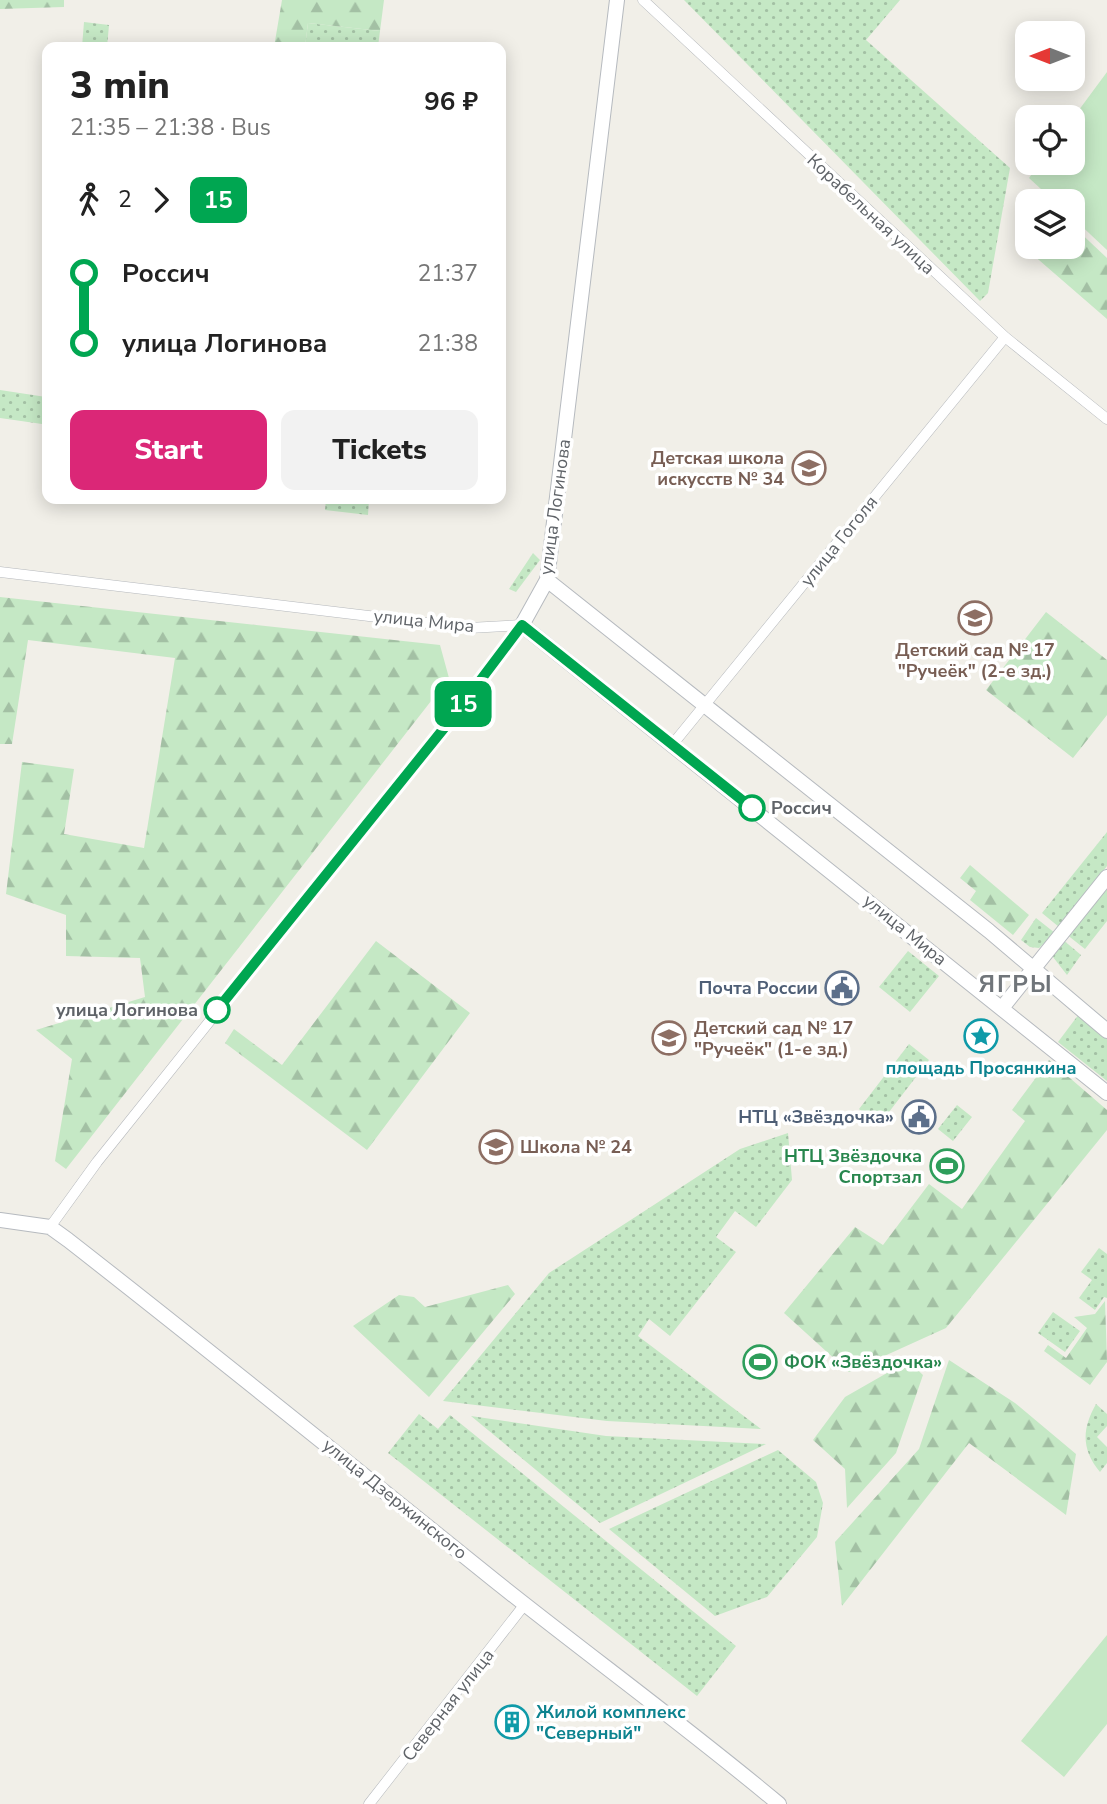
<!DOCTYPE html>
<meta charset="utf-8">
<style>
body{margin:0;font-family:"Nunito Sans",sans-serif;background:#f2f2f2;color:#222;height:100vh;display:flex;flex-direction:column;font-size:26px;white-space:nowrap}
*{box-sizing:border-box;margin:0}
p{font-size:23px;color:#767676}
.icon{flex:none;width:38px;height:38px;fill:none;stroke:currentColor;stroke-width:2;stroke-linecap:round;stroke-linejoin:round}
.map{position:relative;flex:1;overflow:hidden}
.panel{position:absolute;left:42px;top:42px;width:464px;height:462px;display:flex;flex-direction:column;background:#fff;border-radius:14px;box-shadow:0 4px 18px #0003}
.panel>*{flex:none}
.badge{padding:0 14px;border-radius:10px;font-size:24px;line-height:46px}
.needle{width:46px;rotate:270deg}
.fabs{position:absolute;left:1015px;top:21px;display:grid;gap:14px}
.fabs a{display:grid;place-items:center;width:70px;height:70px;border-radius:14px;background:#fff;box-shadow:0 4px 18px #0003;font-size:35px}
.map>.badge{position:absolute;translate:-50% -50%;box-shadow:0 0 0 4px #fff}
.legs{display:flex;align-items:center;gap:10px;height:77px;padding:0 28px;font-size:23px}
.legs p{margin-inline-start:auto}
.head{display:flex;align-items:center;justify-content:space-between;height:119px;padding:0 28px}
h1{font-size:38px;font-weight:800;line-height:52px}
.primary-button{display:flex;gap:14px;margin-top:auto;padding:14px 28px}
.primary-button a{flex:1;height:80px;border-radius:14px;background:#db2777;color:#fff;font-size:28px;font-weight:800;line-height:80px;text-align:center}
.primary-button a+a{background:#f2f2f2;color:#222}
ul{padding:0 28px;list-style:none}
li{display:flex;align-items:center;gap:24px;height:70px;font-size:26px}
li i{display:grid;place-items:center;width:10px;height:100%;margin:0 9px;background:currentColor}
li i::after{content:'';width:18px;height:18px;margin:-9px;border:5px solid;border-radius:50%;background:#fff}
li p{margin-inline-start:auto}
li:first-child i{background:linear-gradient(#0000 50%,currentColor 0)}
li:last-child i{background:linear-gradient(currentColor 50%,#0000 0)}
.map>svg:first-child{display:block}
</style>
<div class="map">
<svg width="1107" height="1804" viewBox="0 0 1107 1804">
<defs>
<pattern id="green-dots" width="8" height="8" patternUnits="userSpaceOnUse" patternTransform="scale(1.75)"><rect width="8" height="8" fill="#c5e8c5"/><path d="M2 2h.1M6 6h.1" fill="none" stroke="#a3c0a4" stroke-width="1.8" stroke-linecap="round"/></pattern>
<pattern id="forest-firs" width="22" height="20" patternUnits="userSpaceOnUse" patternTransform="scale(1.75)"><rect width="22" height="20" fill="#c5e8c5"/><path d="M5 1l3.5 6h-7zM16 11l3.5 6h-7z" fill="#a3c0a4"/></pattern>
</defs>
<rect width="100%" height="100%" fill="#f1efe8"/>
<path fill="url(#green-dots)" d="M684,0H900L866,40L1010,168L988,293L980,301Z
M84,22L109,25L107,47H82Z
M308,23L380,31L378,47H305Z
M0,390L46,397L42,424L0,418Z
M326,499H369L368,515L325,510Z
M533,553L540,560L516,592L509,589Z
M1107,832V866L1059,927L1042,913Z
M1107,885V921L1085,949L1066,934Z
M1036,918L1055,933L1039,948L1030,947L1021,940Z
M1062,939L1081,955L1067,975L1053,957L1054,949Z
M908,951L939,976L910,1012L879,987Z
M1079,1014L1107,1036V1081L1058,1042Z
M909,1044L929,1060L879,1125L859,1109Z
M957,1105L972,1117L953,1141L938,1129Z
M788,1133L792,1180L756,1227L735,1211L716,1237L736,1252L670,1336L649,1319L638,1336L761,1429L607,1421L443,1401L549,1273L740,1149Z
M1099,1248L1107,1254V1298L1104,1297L1095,1310L1079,1298L1092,1280L1081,1272Z
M1053,1312L1080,1331L1065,1352L1038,1333Z
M1096,1404L1107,1414V1426L1097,1437L1107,1447V1463L1100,1472C1081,1449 1082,1429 1096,1404Z
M419,1414L438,1429L450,1415L736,1646L697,1696L388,1453Z
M471,1416L606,1436L766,1444L600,1523Z
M778,1450L816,1482L823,1503L817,1537L767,1597L715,1616L609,1529Z"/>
<path fill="url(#forest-firs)" d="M0,0H64V7L0,9Z
M282,0H384L380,31L308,23L305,47H274Z
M1073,226L1107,258V319L1032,254V247H1073Z
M0,597L440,645L449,678L66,1169L55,1161L72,1059L36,1030L145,997L140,958L66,956V915L6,894L22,762L74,769L64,834L144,848L175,658L28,640L12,744H0Z
M1046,612L1107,660V715L1073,758L986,690Z
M970,865L1029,915L1013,935L970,900L976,891L960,878Z
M376,941L470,1013L367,1150L225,1043L234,1029L282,1065Z
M1049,1060L1107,1110V1130L946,1328L849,1372L784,1313L855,1227L883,1245L929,1184L962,1209L1025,1121L1012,1110Z
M508,1285L515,1294L429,1397L353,1326L399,1295L414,1297L425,1307Z
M1105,1301L1107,1362L1090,1385L1044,1351L1048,1345L1066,1358L1087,1328L1074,1317L1095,1314Z
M949,1360L1015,1403L1076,1454L1066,1515L969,1443L842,1606L835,1542L919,1449Z
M908,1361L923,1375L896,1453L847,1508L845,1469L813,1440L845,1397Z"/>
<path fill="#c5e8c5" d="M1107,72V250L1073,218V201H1054L1029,178L1040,163H1073V118Z
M1107,1635V1724L1064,1777L1021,1741Z"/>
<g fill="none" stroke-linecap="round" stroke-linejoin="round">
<defs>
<path id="street" d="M643,0L1005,337L1107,419
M0,572L469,628L522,625
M672,745L1005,337
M50,1227L97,1162L449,722L522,625
M369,1804L525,1604"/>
<path id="secondary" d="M617,0L547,580L522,625L1107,1093
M547,580L989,931L1107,1031
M1002,1008L1107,877
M0,1220L50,1227L68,1240C213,1353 356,1469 499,1584C592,1658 688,1728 779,1804"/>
</defs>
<use href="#street" stroke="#b5b8bc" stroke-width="11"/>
<use href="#secondary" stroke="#b6babf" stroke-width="16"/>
<use href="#street" stroke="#fff" stroke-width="10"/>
<use href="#secondary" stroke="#fff" stroke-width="14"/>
</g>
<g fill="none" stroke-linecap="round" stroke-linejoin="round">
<defs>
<path id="line-1" d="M217,1010L449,722L522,625L752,808"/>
</defs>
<use href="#line-1" stroke="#fff" stroke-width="16"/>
<use href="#line-1" stroke="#00a651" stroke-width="10"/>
</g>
<defs>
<symbol id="school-ring" viewBox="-11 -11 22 22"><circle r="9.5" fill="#fff" stroke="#8d6e63" stroke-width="1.5"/><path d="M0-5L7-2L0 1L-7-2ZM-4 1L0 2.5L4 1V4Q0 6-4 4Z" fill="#8d6e63"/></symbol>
<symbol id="civic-ring" viewBox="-11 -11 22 22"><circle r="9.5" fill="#fff" stroke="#5c6f8a" stroke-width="1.5"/><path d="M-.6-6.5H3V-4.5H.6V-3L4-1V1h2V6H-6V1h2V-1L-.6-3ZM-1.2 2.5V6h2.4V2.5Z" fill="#5c6f8a"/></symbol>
<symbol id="sight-ring" viewBox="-11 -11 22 22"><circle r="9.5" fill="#fff" stroke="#0f9aa8" stroke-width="1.5"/><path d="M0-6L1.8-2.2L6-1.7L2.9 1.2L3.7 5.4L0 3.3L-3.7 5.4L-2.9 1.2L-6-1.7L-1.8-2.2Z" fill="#0f9aa8"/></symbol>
<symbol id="stadium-ring" viewBox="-11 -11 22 22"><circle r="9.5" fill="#fff" stroke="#2e9e5b" stroke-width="1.5"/><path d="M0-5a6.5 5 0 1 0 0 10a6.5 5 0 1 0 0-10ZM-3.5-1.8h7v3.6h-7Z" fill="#2e9e5b"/></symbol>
<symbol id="building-ring" viewBox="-11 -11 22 22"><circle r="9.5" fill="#fff" stroke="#0f9aa8" stroke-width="1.5"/><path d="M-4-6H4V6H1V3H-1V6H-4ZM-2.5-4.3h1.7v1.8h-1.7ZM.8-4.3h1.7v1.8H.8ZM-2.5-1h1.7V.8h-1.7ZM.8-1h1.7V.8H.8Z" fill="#0f9aa8"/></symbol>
</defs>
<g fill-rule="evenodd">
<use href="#school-ring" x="790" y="449" width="38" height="38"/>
<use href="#school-ring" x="956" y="599" width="38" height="38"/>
<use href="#civic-ring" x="823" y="969" width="38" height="38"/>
<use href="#sight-ring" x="962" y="1017" width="38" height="38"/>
<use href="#school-ring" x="650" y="1019" width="38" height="38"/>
<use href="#civic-ring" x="900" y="1098" width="38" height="38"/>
<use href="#school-ring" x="477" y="1128" width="38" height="38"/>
<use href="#stadium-ring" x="928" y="1147" width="38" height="38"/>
<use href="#stadium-ring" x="741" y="1343" width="38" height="38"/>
<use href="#building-ring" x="493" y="1703" width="38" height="38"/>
</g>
<g fill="#fff" stroke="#00a651" stroke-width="3.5">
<circle cx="752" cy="808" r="12"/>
<circle cx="217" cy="1010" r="12"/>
</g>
<g text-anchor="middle" stroke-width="7" stroke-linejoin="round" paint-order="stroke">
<g font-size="18" fill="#5f6368" stroke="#fff">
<text transform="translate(871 214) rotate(43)" y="6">Корабельная улица</text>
<text transform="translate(555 507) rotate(-82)" y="6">улица Логинова</text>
<text transform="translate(839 541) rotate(-51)" y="6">улица Гоголя</text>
<text transform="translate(424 621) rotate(6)" y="6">улица Мира</text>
<text transform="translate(905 930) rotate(39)" y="6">улица Мира</text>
<text transform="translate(395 1499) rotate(39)" y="6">улица Дзержинского</text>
<text transform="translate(448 1705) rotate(-52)" y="6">Северная улица</text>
</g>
<g font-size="18" font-weight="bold" fill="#785e54" stroke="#fff" text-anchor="start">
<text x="784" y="464" text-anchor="end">Детская школа<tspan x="784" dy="21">искусств № 34</tspan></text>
<text x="975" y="656" text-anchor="middle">Детский сад № 17<tspan x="975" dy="21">"Ручеёк" (2-е зд.)</tspan></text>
<text x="694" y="1034">Детский сад № 17<tspan x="694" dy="21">"Ручеёк" (1-е зд.)</tspan></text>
<text x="520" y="1153">Школа № 24</text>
</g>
<g font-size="18" font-weight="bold" fill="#5f6368" stroke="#fff" text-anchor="start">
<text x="771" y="814">Россич</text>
<text x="198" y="1016" text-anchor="end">улица Логинова</text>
</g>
<g font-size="18" font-weight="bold" fill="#4e5e75" stroke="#fff" text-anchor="end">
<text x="818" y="994">Почта России</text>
<text x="894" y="1123">НТЦ «Звёздочка»</text>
</g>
<g font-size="18" font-weight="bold" fill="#0d838f" stroke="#fff">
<text x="981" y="1074">площадь Просянкина</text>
<text x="536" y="1718" text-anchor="start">Жилой комплекс<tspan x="536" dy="21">"Северный"</tspan></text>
</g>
<g font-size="18" font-weight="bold" fill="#27864d" stroke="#fff" text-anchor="end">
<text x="922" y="1162">НТЦ Звёздочка<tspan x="922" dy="21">Спортзал</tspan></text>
<text x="784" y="1368" text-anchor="start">ФОК «Звёздочка»</text>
</g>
<g font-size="24" font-weight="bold" letter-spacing="2" fill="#70757a" stroke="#fff">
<text x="1016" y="992">ЯГРЫ</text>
</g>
</g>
</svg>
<div class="fabs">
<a><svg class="needle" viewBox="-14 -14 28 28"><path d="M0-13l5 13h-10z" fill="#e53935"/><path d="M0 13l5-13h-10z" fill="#767676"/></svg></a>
<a><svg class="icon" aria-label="locate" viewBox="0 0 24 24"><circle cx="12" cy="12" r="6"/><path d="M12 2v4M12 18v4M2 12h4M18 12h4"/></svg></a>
<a><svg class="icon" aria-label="layers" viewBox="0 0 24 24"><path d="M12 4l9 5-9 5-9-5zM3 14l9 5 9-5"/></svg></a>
</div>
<b class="badge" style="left:463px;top:704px;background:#00a651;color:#fff">15</b>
<section class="panel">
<div class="head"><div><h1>3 min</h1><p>21:35 – 21:38 · Bus</p></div><b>96 ₽</b></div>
<div class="legs"><svg class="icon" aria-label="walk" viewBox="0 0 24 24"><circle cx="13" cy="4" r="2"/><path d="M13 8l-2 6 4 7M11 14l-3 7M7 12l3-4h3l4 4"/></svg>2<svg class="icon" aria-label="forward" viewBox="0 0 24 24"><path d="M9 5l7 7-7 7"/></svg><b class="badge" style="background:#00a651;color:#fff">15</b></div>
<ul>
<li><i style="color:#00a651"></i><b>Россич</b><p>21:37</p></li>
<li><i style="color:#00a651"></i><b>улица Логинова</b><p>21:38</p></li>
</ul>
<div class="primary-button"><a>Start</a><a>Tickets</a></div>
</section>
</div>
